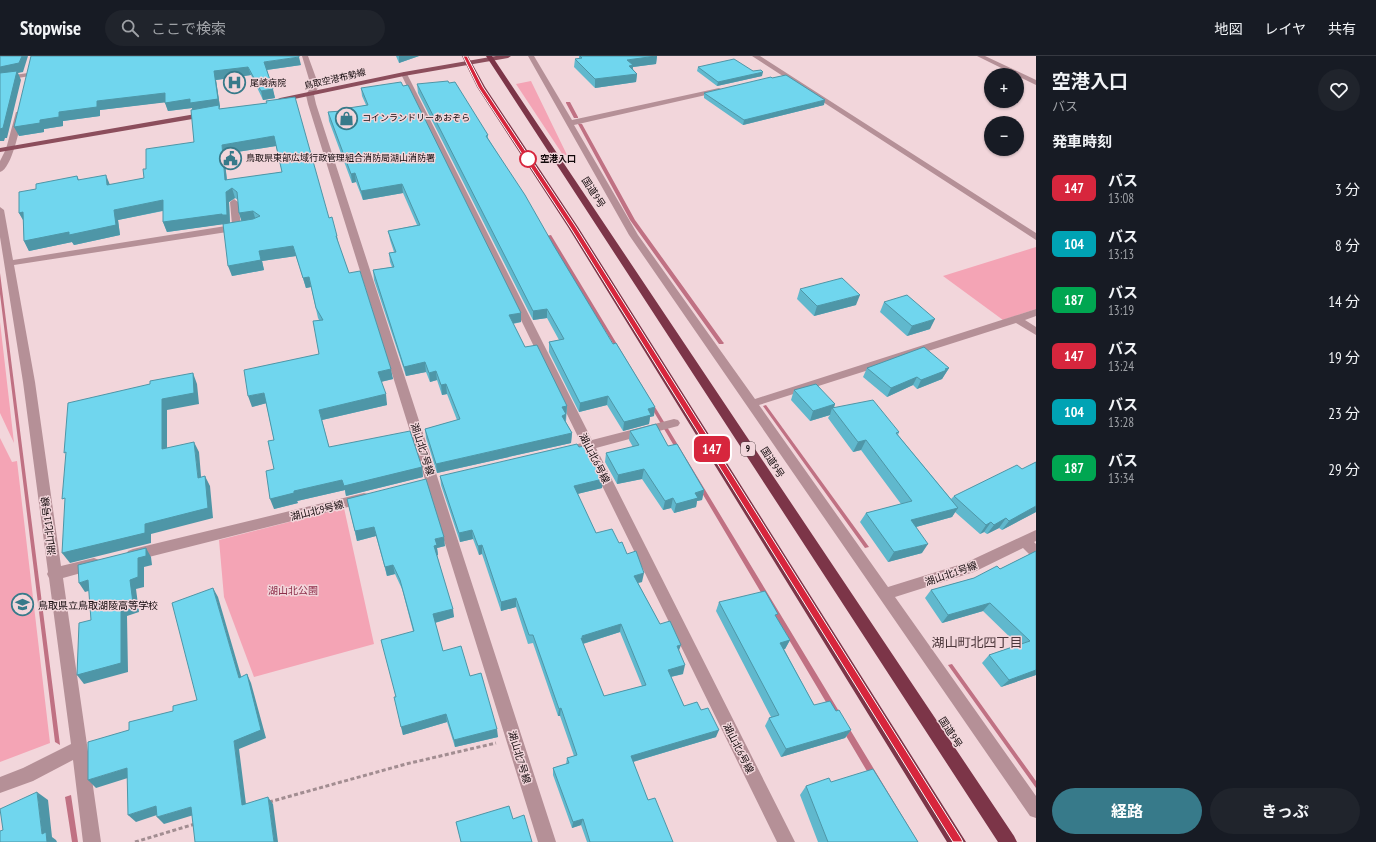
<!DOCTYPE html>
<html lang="ja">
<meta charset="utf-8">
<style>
body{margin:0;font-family:"PT Sans Narrow","Noto Sans JP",sans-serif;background:#20242c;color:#f1f3f6;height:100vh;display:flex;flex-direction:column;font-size:15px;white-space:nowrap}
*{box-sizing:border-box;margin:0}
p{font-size:13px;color:#9ea1a6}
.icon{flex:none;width:22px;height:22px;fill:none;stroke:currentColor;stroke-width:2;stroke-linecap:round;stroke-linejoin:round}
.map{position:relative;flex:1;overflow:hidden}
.panel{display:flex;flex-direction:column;background:#171b24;width:340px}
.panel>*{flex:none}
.badge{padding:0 8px;border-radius:6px;font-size:14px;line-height:26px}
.fabs{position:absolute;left:984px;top:12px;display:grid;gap:8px}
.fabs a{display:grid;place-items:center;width:40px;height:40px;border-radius:50%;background:#171b24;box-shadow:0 1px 3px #0004;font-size:20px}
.map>.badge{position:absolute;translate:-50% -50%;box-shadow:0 0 0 2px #fff}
h2{padding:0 16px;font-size:15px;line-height:36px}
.round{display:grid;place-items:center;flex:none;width:42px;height:42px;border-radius:21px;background:#20242c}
.summary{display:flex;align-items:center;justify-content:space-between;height:68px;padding:0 16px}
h1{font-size:19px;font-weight:700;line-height:30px}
.button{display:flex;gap:8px;margin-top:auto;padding:8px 16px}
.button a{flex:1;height:46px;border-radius:24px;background:#377a8a;color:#fff;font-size:16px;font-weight:700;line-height:46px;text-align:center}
.button a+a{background:#20242c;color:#f1f3f6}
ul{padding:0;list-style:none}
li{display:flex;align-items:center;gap:12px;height:56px;padding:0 16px}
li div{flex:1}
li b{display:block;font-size:15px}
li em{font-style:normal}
li .badge{min-width:44px;font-weight:700;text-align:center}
header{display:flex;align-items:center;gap:24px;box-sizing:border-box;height:56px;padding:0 20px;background:#171b24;border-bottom:1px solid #363941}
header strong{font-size:19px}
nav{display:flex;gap:22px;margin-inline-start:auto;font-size:14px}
.search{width:280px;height:36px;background:#20242c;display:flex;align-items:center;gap:10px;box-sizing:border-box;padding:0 14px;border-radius:22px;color:#9ea1a6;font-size:15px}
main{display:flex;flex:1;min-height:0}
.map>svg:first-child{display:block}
</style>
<header>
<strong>Stopwise</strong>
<div class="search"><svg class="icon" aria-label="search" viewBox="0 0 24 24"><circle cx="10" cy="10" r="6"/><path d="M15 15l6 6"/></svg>ここで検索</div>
<nav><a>地図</a><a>レイヤ</a><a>共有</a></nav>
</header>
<main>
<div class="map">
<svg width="1036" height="786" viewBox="0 0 1036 786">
<rect width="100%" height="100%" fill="#f2d6db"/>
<path fill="#f4a4b5" d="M531,25L567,99H563L516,28Z
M1036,191V253L1003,264L943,220Z
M0,266L14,387L0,357Z
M0,382L12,406L17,405L50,687L0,706Z
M344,452L374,588L254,621L224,541L219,484Z"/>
<path fill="#c07183" d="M551,179L918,786H909L616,292L546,180Z
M0,217L60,689L55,686L0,238Z
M766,349L869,491L865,492L763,350Z
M952,608L1036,725V732L948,609Z
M71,739L78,786H72L65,741Z"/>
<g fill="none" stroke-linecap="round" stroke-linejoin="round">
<path fill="#c07183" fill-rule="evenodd" d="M566,46H570L578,61V62H574L566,47Z
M578,67L582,68L635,164L723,286L724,287L723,288H719L630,164L578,68Z"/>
<path stroke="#a28d91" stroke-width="3" stroke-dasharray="4 2.5" stroke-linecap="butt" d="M269,746L406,708L496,687
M135,786L195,768"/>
<path fill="#b59097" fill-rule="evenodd" d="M302,0H308L319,30L314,39L316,48L556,786H538L308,48L306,39L311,30Z
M528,0H534L572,64L719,32L723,34L719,36L574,69L638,179L755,343L1036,253V260L1025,264L1036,271V279L1016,267L759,349L888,531L965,507L1036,474V485L1034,486L1036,488V502L1031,500L1023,492L974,516L895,541L1036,740V762L1030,760L629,179Z
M752,0H760L1036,177V184Z
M977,0H985L1036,24V29Z
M404,16L407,18L592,384L674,363L678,364L680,367L678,370L674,371L596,392L795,786H777L585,395L578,394L576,391L578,388L581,387L401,18Z
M28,17L32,19L30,20L0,25V21Z
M16,56H19L23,58C20,70 12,113 0,116V105L6,93Z
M234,143L238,146L241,169L244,171L240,174L14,209L35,326L61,510L94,502L99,504L101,508L99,512L63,522L101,786H83L73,704L33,725L0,737V721L23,712L71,688L49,522L47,518L48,516L23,326L0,181V151L4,154L13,204L232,169L230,146Z
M364,437L368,438L370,442L368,446L364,447L133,505L128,503L126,499L128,495L133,493Z"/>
<path fill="#8c4e5c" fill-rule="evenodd" d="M496,0H511L508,2L404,20L280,46L276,44L280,42L404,16Z
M207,56L211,58L210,60L0,96V92Z"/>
<path fill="#7c3548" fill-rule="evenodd" d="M462,0H468L485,31L578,171L966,786H947L568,171L477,31Z
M486,0H492L1014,780L1017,786H998Z"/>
</g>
<path fill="#60b8cd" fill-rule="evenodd" d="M31,0L301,9L267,14L275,42L263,44L251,19L216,24L220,51L219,52L220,53L267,47L266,45L329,162L349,217L393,323L381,326L387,349L322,364L329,391L422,411L423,421L346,440L345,434L297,445L298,447L274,453V384L266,347L252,351L319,298V264L318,262L311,231L306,232L296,200L262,205L264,214L232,220L223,168L167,176L163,166V155L118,164L120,179L74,189L72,186L29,195L24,185L23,164L19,157L36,133L77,120L79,124L110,129L144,122L146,113L194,86L192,52L168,55L165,46L100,54V60L63,65V70L44,73V76L19,80ZM276,90L282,116L227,124L224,98ZM235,142L238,144L239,157L242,165L230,167L229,146Z
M396,0H419L399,7Z
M579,0H657L656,8L633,11V13L637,18L636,26L595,32L574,11L575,3L579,2Z
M698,11L753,15L762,20L717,30L697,15Z
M417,28L488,79V82L554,190L654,360L650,361L649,368L623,375L607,349L579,356L549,296V286L559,284L547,262L533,264L418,37Z
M361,32L521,266L513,268L525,291L567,350L566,366L572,377L571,387L437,417L426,382L425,373L457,364L447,338L442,339L437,324L430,326L426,316L406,320L374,224L373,214L392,211L390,206L389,197L394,196L390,184L388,175L417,169L403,137L363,144L356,126L352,127L329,65L328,56L342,55L366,49L362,40Z
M704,37L824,49L743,69L704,42Z
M800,233L856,249L814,260L797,243Z
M884,246L930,273L907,280L880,256Z
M867,312H949L942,323L917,333L913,329L887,341L863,321Z
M794,334L835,348L834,352L899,376L898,379L951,443L954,440L1036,456L1002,474L999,472L987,478L984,476L980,478L955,456L952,461L916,471L922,497L888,506L860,466L866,457L901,448L861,394L853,396L828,362L830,359L810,365L791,344Z
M630,375L668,390L704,434L702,444L697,445L696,451L674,457L671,452L663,454L642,423L617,428L605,406L606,397L633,391L629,384Z
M579,391L590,400L603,423L602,432L577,438L596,477L619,487L627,498L642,526L638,527L660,568L679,595L683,618L671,621L684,650L716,681L633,706L648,744L673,786H587L581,769L572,772L553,719V712L566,708L567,702L574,700L560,660H558L533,587L528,588L516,551L501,555L482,498L479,499L473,483L460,486L441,429L440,420ZM620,576L642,630L604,640L583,588Z
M347,443L445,490L437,492L438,499H437L454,561L435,567L443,595L470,620L498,681L455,691L447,666L403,679L396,641L413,575L402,533L395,518L387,520L376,480L357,485Z
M1036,495V619L1001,631L982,607L989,599L1018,589L983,555L942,567L925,542L931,534L974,522L1000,513Z
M719,546L776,561L790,584L785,593H784L814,649L836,655L851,674L845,682L781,701L765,670L769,662L771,661L716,555Z
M831,726L918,786H818L800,739L806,730Z
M513,763L532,786H461L456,766Z"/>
<path fill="#4e96a7" d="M22,0H28L23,16L18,17L21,24L7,82H5L4,85H0V11Z
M399,0H419L399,7Z
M657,0L656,8L633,11L632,17L627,4Z
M299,1L301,9L266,14L264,6Z
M248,11L251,19L216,24L220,51L219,52L221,58L193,56L192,52L168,55L165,47L214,15Z
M763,16L762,20L717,30L718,26Z
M637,18L636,26L595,32V23Z
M273,33L275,42L263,44L261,35Z
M165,37L168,46L100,54V60L63,65V70L44,73V76L19,80L14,71L40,64L59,56L97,45Z
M825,44L824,49L743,69L744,64Z
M274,80L276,90L224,98L228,134L225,124L222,89Z
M355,117L356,126L352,127L351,118Z
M106,119L110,129H107Z
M402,128L403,137L363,144L361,135Z
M232,132L235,142L229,146L230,169L225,168L167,176L163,166L226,136Z
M163,144L166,154L118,164L120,179L74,189L72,186L29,195L24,185L114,154Z
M253,155L256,165L242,167L239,157Z
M23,156L25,167L19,157Z
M336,180H337L339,190Z
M293,190L296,200L262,205L264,214L232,220L228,210L259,195Z
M309,221L311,231L306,232L303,222Z
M860,239L856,249L814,260L817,250Z
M547,253V262L533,264V255Z
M521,257V266L509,268V259Z
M935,263L930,273L907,280L912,270Z
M425,306L426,316L406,320L404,311Z
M949,312L942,323L917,333L921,324Z
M391,313L393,323L380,326L378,316Z
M436,315L437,324L430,326L429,317Z
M193,317L197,328L199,348L167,354V404L162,393V343Z
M917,321L913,329L887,341L891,332Z
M446,328L447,338L442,339L441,329Z
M264,337L267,347L252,351L248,340Z
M386,338L387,349L322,364L319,354Z
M608,340L607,349L579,356L580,347Z
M835,348L833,353L832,352L830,359L810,365L813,355Z
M567,350L565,368L562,369V351Z
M655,351L654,360L650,361L649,368L623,375L624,366L648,353Z
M572,377L571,387L437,417L436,408Z
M866,384L861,394L853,396L858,386Z
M194,386L199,396L202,432L198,422Z
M422,411L423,421L346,440L345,434L297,445L298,447L274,453L270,443L294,435L342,424Z
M644,413L642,423L617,428L618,419Z
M205,420L210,430L213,462L151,478V487L70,507L62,497L145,468Z
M603,423L602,432L573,439L574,430Z
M704,434L702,444L697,445L696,451L674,457L676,448L695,437Z
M673,442L671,452L663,454L665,445Z
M1036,450V456L1002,474L1009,465Z
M958,452L952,461L905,474L911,464Z
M1006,462L999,472L987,478L994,469Z
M991,466L984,476L980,478L986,469Z
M374,471L376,480L357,485L355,475Z
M472,474L473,483L460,486L459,477Z
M444,481L445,490L437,492L438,499L436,500L434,490L435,483Z
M928,488L922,497L888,506L894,496Z
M482,489V498L479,499L478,490Z
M146,492L151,501L152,509L144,511V531L136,533L139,556L127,560L128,616L84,628L77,619L121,551L130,524L138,502Z
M393,509L395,518L387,520L385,511Z
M644,517L642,526L632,528L634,520Z
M88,524L95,533L85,536L79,527Z
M213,532L218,541L244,630L239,622Z
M516,542V551L501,555V546Z
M990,547L983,555L942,567L948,559Z
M453,553L454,561L434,567L433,558Z
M621,568L620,576L582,588L581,582L582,580Z
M790,584L785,593L776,595L780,587Z
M681,589L678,597L677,590Z
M685,609L683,618L665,622L668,614Z
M1036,614V619L1001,631L1009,624Z
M247,618L251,627L266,682L239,693L247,756L242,749L234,685Z
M561,652L560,660H558L559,653Z
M446,658L447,666L403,679L401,671Z
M497,673L498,681L455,691L454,684Z
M719,674L716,681L629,707L631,700Z
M851,674L845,682L781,701L786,693Z
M127,712L134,720L96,732L88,724Z
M37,736L48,744L52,781L56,784L57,786H47L42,778Z
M268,741L273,748L278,786H274Z
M156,750L163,757L136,766L128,759Z
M191,751L197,758L164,768L157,761Z
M583,763L581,769L572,772L573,766Z"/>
<path fill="#70d6ee" stroke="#4e96a7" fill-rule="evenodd" d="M0,0H22L19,7L0,11Z
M31,0H299V1L264,6L273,33L261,35L248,11L214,15L218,43L190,47V43L165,47V37L97,45V51L59,56V61L40,64V67L14,71Z
M580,0H656L627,4L633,9L629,10L637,18L595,23L575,3L582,2Z
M734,3L753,15L761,14L763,16L718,26L698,11Z
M17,15L3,72L0,73V17Z
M786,19L825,44L744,64L704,37L771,21L772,22Z
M448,25L449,27L455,26L488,79L486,80L525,139L554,190L613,288L616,287L655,351L648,353L651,359L624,366L608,340L580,347L549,286L564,283L547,253L533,255L417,28Z
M401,26L403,30L408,29L521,257L509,259L525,291L537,289L567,350L562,351L566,358L562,360L572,377L436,408L425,373L460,363L446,328L441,329L436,315L429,317L425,306L404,311L373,214L394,211L389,197L396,196L388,175L420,169L402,128L361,135L355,117L351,118L328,56L342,55V53L368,49L361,32Z
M295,41L329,162L332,161L337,180H336L349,217L360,215L391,313L378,316L386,338L319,354L329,391L410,375L422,411L344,430L342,424L294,435V437L270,443L266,415L274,413L268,385L274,384L264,337L248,340L244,314L319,298L313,265L323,264L316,252L309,221L303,222L293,190L259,195L261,204L228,210L223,168L253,163L260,160L253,155L239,157L237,136L232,132L226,136L227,159H222V158L163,166V144L114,154L116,169L69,179V176L24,185L23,156L19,157V136L36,133V128L77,120L78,124L106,119L107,129L144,122L143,113H146V93L194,86L191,54L219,49V53L267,47L266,45ZM274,80L282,116L225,124L222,89Z
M842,222L860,239L817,250L800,233Z
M907,239L935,263L912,270L884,246Z
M924,291L949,312L945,313L947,314L921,324L917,321L891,332L867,312Z
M193,317L194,337L162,343V393L194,386L198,422L205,420L208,452L145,468V477L62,497L65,442L62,443L66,396L64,397L68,347L150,328V325Z
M816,328L835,348L813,355L794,334Z
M873,344L899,376L896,377L958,452L911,464L928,488L894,496L866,457L912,445L866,384L858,386L832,352Z
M656,368L668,390L677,388L704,434L695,437L698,442L676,448L673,442L665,445L644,413L618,419L606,397L639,389L630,375Z
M577,388L579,391L585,390L590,400H592L603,423L574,430L596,477L612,473L619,487L622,486L627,498L636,495L644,517L634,520L660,568L670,565L681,589L677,590L685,609L668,614L684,650L697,646L701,654L708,652L719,674L631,700L648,744L655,742L673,786H590L583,763L573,766L553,712L569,707L567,702L577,699L561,652L559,653L533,579H529L516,542L501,546L482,489L478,490L472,474L459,477L440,420ZM621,568L646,629L604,640L581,582H583L582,580Z
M1036,406V450L1009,465L1006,462L994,469L991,466L986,469L954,440L1017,409L1022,413Z
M426,423L444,481L435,483L437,489L434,490L453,553L433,558L443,595L461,590L470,620L481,617L497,673L454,684L446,658L401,671L394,641H396L381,584L414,575L400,524L393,509L385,511L374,471L355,475L347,443Z
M146,492V500L138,502V521L130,524L133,547L121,551V607L77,619L79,567L91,564L88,524L79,527L78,509Z
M1036,495V614L1009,624L989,599L1030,585L990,547L948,559L931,534L974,522L997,510L1000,513Z
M213,532L239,622L247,618L261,674L234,685L242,749L268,741L274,786H195L191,751L157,761L156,750L128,759L127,712L88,724V686L129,674V666L173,655V650L197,644L172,547Z
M765,535L778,558L775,559L790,584L780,587L814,649L830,645L836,655L839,654L851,674L786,693L769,662L779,659L719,546Z
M873,713L918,786H828L806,730L829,722L831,726Z
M37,736L42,778L46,776L47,786H0V775L3,774L0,753Z
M509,750L513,763L524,759L532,786H461L456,766Z"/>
<path fill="#d7263d" stroke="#fff" d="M463,0H467L483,31L576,171L961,782L963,786H953L570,171L478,31Z"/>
<defs>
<symbol id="hospital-ring" viewBox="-11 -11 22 22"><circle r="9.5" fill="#f2d6db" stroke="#377a8a" stroke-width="1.5"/><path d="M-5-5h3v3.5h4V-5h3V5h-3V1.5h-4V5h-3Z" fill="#377a8a"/></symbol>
<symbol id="shop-ring" viewBox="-11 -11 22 22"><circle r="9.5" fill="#f2d6db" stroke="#377a8a" stroke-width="1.5"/><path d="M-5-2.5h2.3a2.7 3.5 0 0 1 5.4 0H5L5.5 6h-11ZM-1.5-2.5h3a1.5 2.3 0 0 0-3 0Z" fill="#377a8a"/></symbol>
<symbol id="civic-ring" viewBox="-11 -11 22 22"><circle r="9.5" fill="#f2d6db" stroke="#377a8a" stroke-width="1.5"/><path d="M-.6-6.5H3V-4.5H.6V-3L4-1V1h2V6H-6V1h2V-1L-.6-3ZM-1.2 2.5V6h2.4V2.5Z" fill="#377a8a"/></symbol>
<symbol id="school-ring" viewBox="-11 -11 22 22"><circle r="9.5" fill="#f2d6db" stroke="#377a8a" stroke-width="1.5"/><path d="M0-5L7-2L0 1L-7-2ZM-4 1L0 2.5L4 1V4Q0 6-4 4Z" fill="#377a8a"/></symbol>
</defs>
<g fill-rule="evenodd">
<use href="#hospital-ring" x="222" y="14" width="25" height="25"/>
<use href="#shop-ring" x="334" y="50" width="25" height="25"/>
<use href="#civic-ring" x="218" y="90" width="25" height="25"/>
<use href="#school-ring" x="10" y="536" width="25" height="25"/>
</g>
<circle fill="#fff" stroke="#d7263d" stroke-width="2" cx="528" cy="103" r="8"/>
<g text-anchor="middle" stroke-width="3" stroke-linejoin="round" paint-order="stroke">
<g font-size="9" fill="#12090b" stroke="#f2d6db">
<text transform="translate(335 23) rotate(-13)" y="3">鳥取空港布勢線</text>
</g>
<g font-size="9" fill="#12090b" stroke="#f2d6db" text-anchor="start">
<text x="250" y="30">尾崎病院</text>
<text x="362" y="65">コインランドリーあおぞら</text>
<text x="246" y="105">鳥取県東部広域行政管理組合消防局湖山消防署</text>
</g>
<g font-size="9" font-weight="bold" fill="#12090b" stroke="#f2d6db" text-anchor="start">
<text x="540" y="106">空港入口</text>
</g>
<rect fill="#f2d6db" stroke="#554649" stroke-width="1" x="741" y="386" width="14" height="14" rx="3"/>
<g font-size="9" font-weight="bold" fill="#12090b">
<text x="748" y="396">9</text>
</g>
<g font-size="10" fill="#12090b" stroke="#f2d6db">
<text transform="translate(594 136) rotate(57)" y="4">国道9号</text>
<text transform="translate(423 393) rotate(72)" y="4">湖山北7号線</text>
<text transform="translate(595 402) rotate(63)" y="4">湖山北6号線</text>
<text transform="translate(773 406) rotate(57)" y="4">国道9号</text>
<text transform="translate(317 454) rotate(-14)" y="4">湖山北9号線</text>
<text transform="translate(48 470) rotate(-97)" y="4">湖山北11号線</text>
<text transform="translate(951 517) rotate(-19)" y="4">湖山北1号線</text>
<text transform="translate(951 676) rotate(57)" y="4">国道9号</text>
<text transform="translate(739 692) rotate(63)" y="4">湖山北6号線</text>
<text transform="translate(520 701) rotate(73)" y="4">湖山北7号線</text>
</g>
<g font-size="10" fill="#8d2e4a" stroke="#f2d6db">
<text x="293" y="538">湖山北公園</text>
</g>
<g font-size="10" fill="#12090b" stroke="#f2d6db" text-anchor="start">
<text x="38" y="553">鳥取県立鳥取湖陵高等学校</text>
</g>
<g font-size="13" fill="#4b363a" stroke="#f2d6db">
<text x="977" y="591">湖山町北四丁目</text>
</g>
</g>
</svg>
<div class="fabs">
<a>+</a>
<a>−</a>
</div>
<b class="badge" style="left:712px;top:393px;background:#d7263d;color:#fff">147</b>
</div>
<section class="panel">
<div class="summary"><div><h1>空港入口</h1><p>バス</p></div><a class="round"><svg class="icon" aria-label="heart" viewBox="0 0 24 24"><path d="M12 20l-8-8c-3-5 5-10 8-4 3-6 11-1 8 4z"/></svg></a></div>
<h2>発車時刻</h2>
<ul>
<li><span class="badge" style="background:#d7263d;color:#fff">147</span><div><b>バス</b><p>13:08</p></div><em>3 分</em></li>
<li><span class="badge" style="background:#00a3b4;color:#fff">104</span><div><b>バス</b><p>13:13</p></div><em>8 分</em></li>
<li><span class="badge" style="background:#00a651;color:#fff">187</span><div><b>バス</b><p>13:19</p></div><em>14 分</em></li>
<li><span class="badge" style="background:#d7263d;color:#fff">147</span><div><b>バス</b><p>13:24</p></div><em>19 分</em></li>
<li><span class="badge" style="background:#00a3b4;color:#fff">104</span><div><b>バス</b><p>13:28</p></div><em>23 分</em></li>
<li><span class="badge" style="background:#00a651;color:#fff">187</span><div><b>バス</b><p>13:34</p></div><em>29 分</em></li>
</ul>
<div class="button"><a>経路</a><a>きっぷ</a></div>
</section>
</main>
